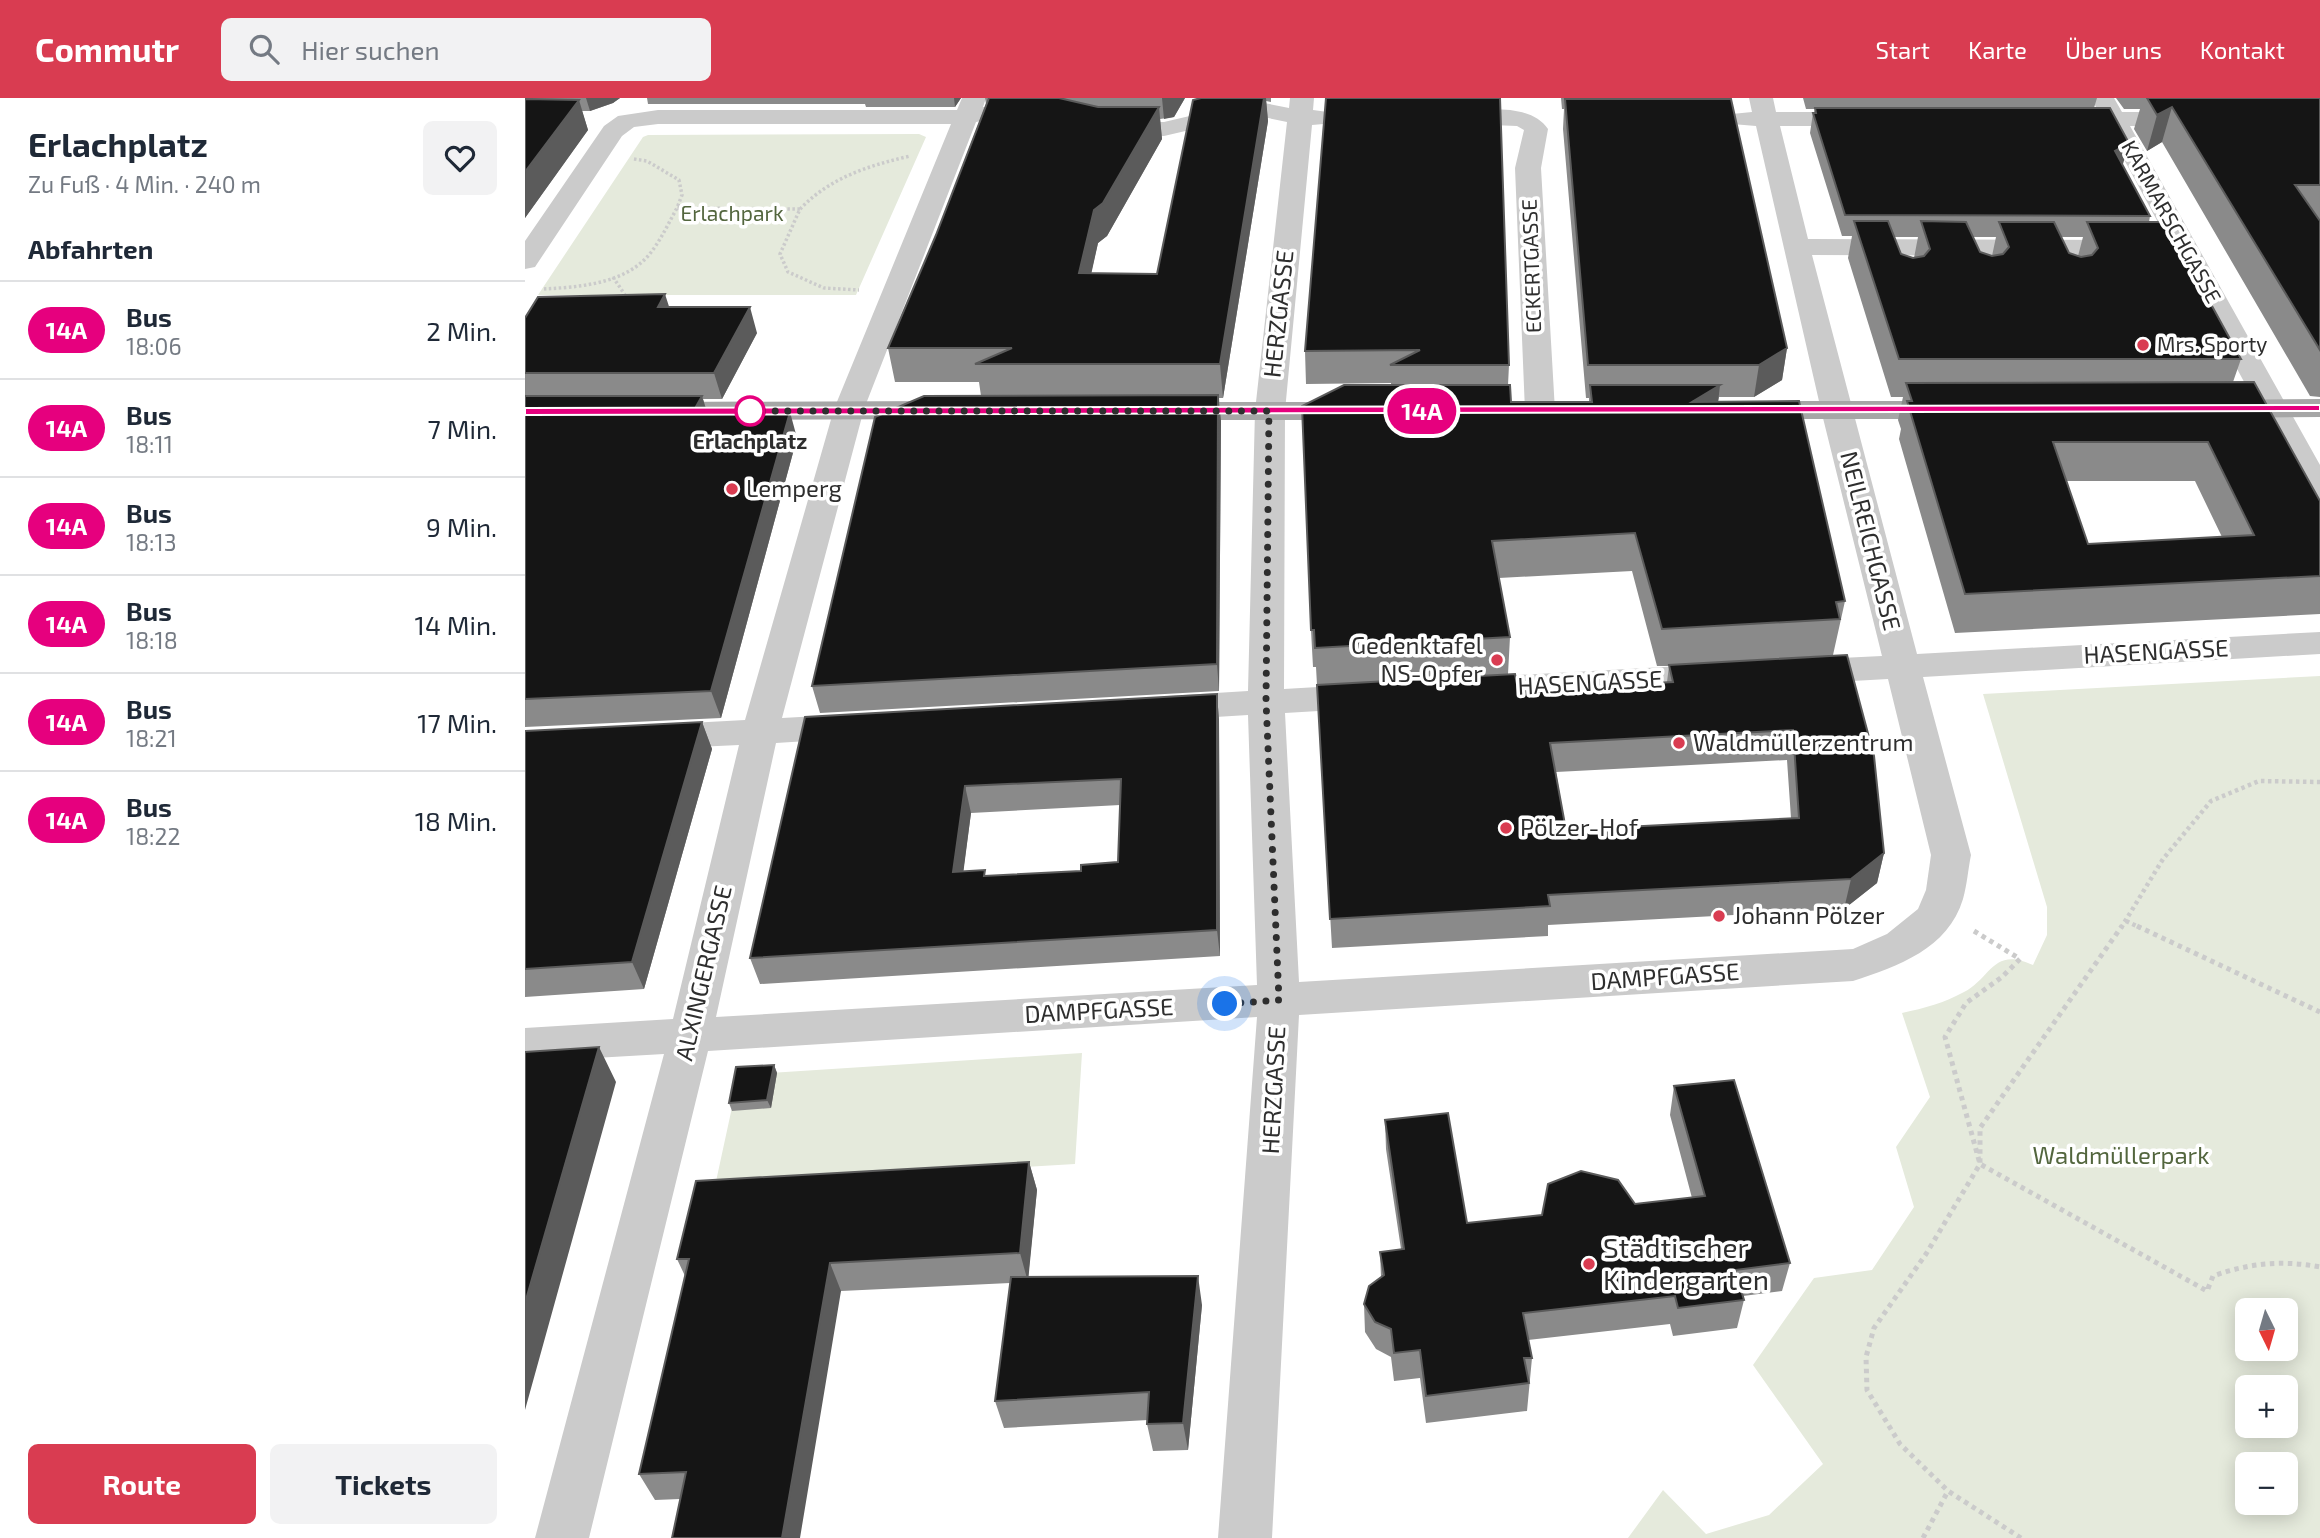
<!DOCTYPE html>
<html lang="de">
<meta charset="utf-8">
<style>
body{margin:0;font-family:"Exo 2",sans-serif;background:#f2f2f3;color:#1f2937;height:100vh;display:flex;flex-direction:column;font-size:26px;white-space:nowrap}
*{box-sizing:border-box;margin:0}
p{font-size:23px;color:#747a83}
.icon{flex:none;width:38px;height:38px;fill:none;stroke:currentColor;stroke-width:2;stroke-linecap:round;stroke-linejoin:round}
.map{position:relative;flex:1;overflow:hidden}
.sheet{display:flex;flex-direction:column;background:#fff;width:525px}
.sheet>*{flex:none}
.badge{padding:0 14px;border-radius:23px;font-size:24px;line-height:46px}
.needle{width:46px;rotate:175deg}
.controls{position:absolute;left:1710px;top:1200px;display:grid;gap:14px}
.controls a{display:grid;place-items:center;width:63px;height:63px;border-radius:10px;background:#fff;box-shadow:0 4px 18px #0003;font-size:35px}
.you{position:absolute;width:35px;height:35px;margin:-18px;border:5px solid #fff;border-radius:50%;background:#1a73e8;box-shadow:0 0 0 10px #1a73e833}
.map>.badge{position:absolute;translate:-50% -50%;box-shadow:0 0 0 4px #fff}
h2{padding:0 28px;font-size:26px;line-height:63px}
.round{display:grid;place-items:center;flex:none;width:74px;height:74px;border-radius:10px;background:#f2f2f3}
.summary{display:flex;align-items:center;justify-content:space-between;height:119px;padding:0 28px}
h1{font-size:33px;font-weight:700;line-height:52px}
.action{display:flex;gap:14px;margin-top:auto;padding:14px 28px}
.action a{flex:1;height:80px;border-radius:10px;background:#d93c51;color:#fff;font-size:28px;font-weight:700;line-height:80px;text-align:center}
.action a+a{background:#f2f2f3;color:#1f2937}
ul{padding:0;list-style:none}
li{display:flex;align-items:center;gap:21px;height:98px;padding:0 28px;border-top:2px solid #e0e1e3}
li div{flex:1}
li b{display:block;font-size:26px}
li em{font-style:normal}
li .badge{min-width:77px;font-weight:700;text-align:center}
header{display:flex;align-items:center;gap:42px;box-sizing:border-box;height:98px;padding:0 35px;background:#d93c51;color:#fff}
header strong{font-size:33px}
nav{display:flex;gap:38px;margin-inline-start:auto;font-size:24px}
.search{width:490px;height:63px;background:#f2f2f3;display:flex;align-items:center;gap:18px;box-sizing:border-box;padding:0 24px;border-radius:10px;color:#747a83;font-size:26px}
main{display:flex;flex:1;min-height:0}
.map>svg:first-child{display:block}
</style>
<header>
<strong>Commutr</strong>
<div class="search"><svg class="icon" aria-label="search" viewBox="0 0 24 24"><circle cx="10" cy="10" r="6"/><path d="M15 15l6 6"/></svg>Hier suchen</div>
<nav><a>Start</a><a>Karte</a><a>Über uns</a><a>Kontakt</a></nav>
</header>
<main>
<section class="sheet">
<div class="summary"><div><h1>Erlachplatz</h1><p>Zu Fuß · 4 Min. · 240 m</p></div><a class="round"><svg class="icon" aria-label="heart" viewBox="0 0 24 24"><path d="M12 20l-8-8c-3-5 5-10 8-4 3-6 11-1 8 4z"/></svg></a></div>
<h2>Abfahrten</h2>
<ul>
<li><span class="badge" style="background:#e6007e;color:#fff">14A</span><div><b>Bus</b><p>18:06</p></div><em>2 Min.</em></li>
<li><span class="badge" style="background:#e6007e;color:#fff">14A</span><div><b>Bus</b><p>18:11</p></div><em>7 Min.</em></li>
<li><span class="badge" style="background:#e6007e;color:#fff">14A</span><div><b>Bus</b><p>18:13</p></div><em>9 Min.</em></li>
<li><span class="badge" style="background:#e6007e;color:#fff">14A</span><div><b>Bus</b><p>18:18</p></div><em>14 Min.</em></li>
<li><span class="badge" style="background:#e6007e;color:#fff">14A</span><div><b>Bus</b><p>18:21</p></div><em>17 Min.</em></li>
<li><span class="badge" style="background:#e6007e;color:#fff">14A</span><div><b>Bus</b><p>18:22</p></div><em>18 Min.</em></li>
</ul>
<div class="action"><a>Route</a><a>Tickets</a></div>
</section>
<div class="map">
<svg width="1795" height="1440" viewBox="0 0 1795 1440">
<rect width="100%" height="100%" fill="#fff"/>
<path fill="#e5eadc" fill-rule="evenodd" d="M394,36L401,39L331,197H13L118,39L123,37Z
M1795,578V1440H1103L1138,1392L1181,1436L1244,1417L1298,1366L1228,1267L1289,1180L1347,1172L1389,1109L1371,1049L1405,999L1377,915C1400,910 1419,905 1439,894C1466,880 1468,848 1508,867L1522,837V809L1458,596ZM1722,1213H1760V1251H1722ZM1722,1290H1760V1328H1722ZM1722,1367H1760V1405H1722Z
M557,955L550,1066L190,1088L214,977Z"/>
<g fill="none" stroke-linecap="round" stroke-linejoin="round">
<path stroke="#cbcbcb" stroke-width="3.5" stroke-dasharray="2.5 2.5" stroke-linecap="butt" d="M109,61L122,63L154,82L157,97L152,110L275,111L255,156L263,174L299,190L334,192
M275,111C306,79 343,68 385,58
M88,179L100,197L105,199
M19,191C54,189 98,186 123,158C135,144 143,126 152,110"/>
<path stroke="#cbcbcb" stroke-width="4.5" stroke-dasharray="3.5 3.5" stroke-linecap="butt" d="M1601,823L1616,830
M1596,830L1638,761L1686,703L1734,683L1795,684"/>
<path stroke="#cbcbcb" stroke-width="5" stroke-dasharray="4.5 4.5" stroke-linecap="butt" d="M1612,828L1795,914
M1449,833L1495,861L1477,879L1441,905L1420,939L1455,1066L1682,1193L1688,1178C1725,1165 1757,1162 1795,1169
M1398,1440L1423,1393
M1496,1440L1423,1393L1375,1346L1342,1292L1341,1259L1349,1230L1401,1156L1455,1066V1030L1597,828"/>
<path fill="#cbcbcb" fill-rule="evenodd" d="M437,0H461L458,9L473,10L476,15L473,20L451,24L339,311L257,620L330,616L343,619L348,628L343,637L330,640L251,645L191,919L732,887L723,617L642,622L629,619L624,610L629,601L642,598L723,593L730,313L762,24L729,17L639,38L575,36L572,31L575,26L584,24H639L729,3L764,10L765,0H789L788,12L810,15L813,20L810,25L787,27L760,313L759,591L844,586L857,590L862,598L857,606L844,610L760,615L774,884L1328,851L1362,836L1393,811L1401,792L1406,757L1363,581L1274,586L1261,582L1256,574L1261,566L1274,562L1357,558L1296,312L1231,28L1207,26L1204,21L1207,16L1227,14L1224,0H1248L1251,14H1338L1347,16L1350,21L1347,26L1338,28H1255L1283,141L1609,142L1619,144L1623,150L1619,156L1609,158L1287,157L1392,556L1795,534V556L1398,579L1446,757C1443,772 1442,787 1438,801C1423,851 1373,868 1328,883L774,917L747,1440H693L732,919L183,953L64,1440H10L139,956L0,964V930L148,921L214,647L128,651L115,648L110,639L115,630L128,627L220,622L309,311L426,26H133L109,29L97,38L10,169L0,171V143L79,28L93,18L133,12H432Z
M1567,0H1589L1597,14H1663L1672,16L1675,21L1672,26L1663,28H1605L1795,367V405L1784,402L1779,395L1581,28L1529,26L1526,21L1529,16L1573,14Z
M924,13C954,13 1004,3 1023,31L1016,70L1030,313L1026,319L1015,322L1004,319L1000,313L990,70L999,32L992,28L915,25L912,20L915,15Z
M1193,566L1206,570L1211,578L1206,586L1193,590L939,604L926,600L921,592L926,584L939,580Z"/>
<path fill="#a6a6a6" fill-rule="evenodd" d="M1795,301V319L1692,320L1681,317L1677,311L1681,305L1692,302Z
M421,303L432,306L436,312L432,318L421,321L128,322L117,319L113,313L117,307L128,304Z
M1223,303H1429L1440,306L1444,312L1440,318L1429,321H1223L1212,318L1208,312L1212,306Z
M642,304H830L841,307L845,313L841,319L830,322H642L631,319L627,313L631,307Z"/>
</g>
<path fill="#8a8a8a" fill-rule="evenodd" d="M0,0H95L88,5L65,13H57L63,32L0,120Z
M122,0H436L430,9H341L340,6H123Z
M460,0H660L649,19L635,21L637,41L582,138L573,145L566,175L632,176L673,0H746V4L741,3L743,23L698,300H694L696,323L694,593L295,615L287,588L456,298L454,284H370L363,250L411,137L461,6Z
M801,0L984,267L983,287L986,304H1064V300H1061L1038,31L1039,11H1037L1036,0H1200L1262,250L1257,282L1229,299H1194L1193,303L1320,503L1308,557L1359,755L1352,785L1319,811L1023,827V838L807,850L792,587L791,569H788L786,532L866,287V285L781,286L780,253ZM1107,473L1132,568H1144L1142,584L993,592L983,576L985,539L974,480ZM1262,662L1266,720L1041,732L1031,674Z
M1278,0H1572L1569,10L1604,45L1597,66L1625,118L1624,124L1716,261L1708,284L1795,403V516L1430,535L1374,341L1376,331L1373,322L1378,299H1366L1323,160L1327,138H1317L1285,35L1288,15H1289L1290,11H1281ZM1369,139H1393L1389,160L1376,156ZM1448,139H1471L1467,158L1455,154ZM1536,139H1558L1553,158L1544,155ZM1541,383H1670L1697,439L1563,446Z
M1591,0H1795V299L1785,298L1637,44L1622,53L1609,31L1615,11H1599Z
M144,209L232,235L197,301H178L182,314L272,340L196,620L0,629V220Z
M692,596L694,622L695,858L235,886L225,860L280,619ZM595,707L593,764L556,773L461,778L438,774L446,715Z
M177,624L187,651L119,891L0,899V633Z
M249,967L252,975L246,1010L207,1013L204,1005Z
M1149,988L1265,1165L1257,1193L1218,1198L1219,1202L1212,1230L1148,1238L1145,1226L1003,1242L1007,1260L1002,1313L901,1325L895,1280L869,1283L866,1259L851,1251L840,1234L839,1206L856,1179L855,1154L876,1151L861,1051L860,1022L942,1125L1167,1100L1145,1017Z
M504,1064L512,1092L503,1179L677,1207L663,1352L628,1353L622,1326L623,1322L479,1330L470,1303L485,1185L316,1193L155,1401L130,1402L114,1376L160,1178L152,1161Z"/>
<path fill="#5b5b5b" d="M61,0H95L88,5L65,13Z
M429,0H436L430,9Z
M637,0H660L649,19L639,21Z
M739,0H741L743,23L698,300L695,266Z
M54,2L63,32L0,120V74Z
M634,9L637,41L582,138L573,145L559,209L554,175L569,112Z
M1647,9L1637,44L1622,53L1632,17Z
M1604,45L1598,66L1584,74L1590,53Z
M140,196L148,221L133,209Z
M225,209L232,235L197,301L189,275Z
M1262,250L1257,282L1229,299L1234,267Z
M1195,287L1191,323L1167,304Z
M693,297L696,323L694,593L692,566Z
M177,298L185,324L168,314Z
M265,314L272,340L196,620L186,593Z
M692,596L694,622L695,858L692,832Z
M177,624L187,651L119,891L107,864Z
M440,688L446,715L435,800L428,774Z
M1359,755L1352,785L1319,811L1326,781Z
M74,949L91,984L0,1312V1205Z
M249,967L252,975L246,1010L242,1002Z
M504,1064L512,1092L503,1184L495,1155Z
M305,1165L316,1193L275,1440H257Z
M673,1178L677,1207L663,1352L658,1325Z"/>
<path fill="#151515" stroke="#5b5b5b" stroke-width="2" fill-rule="evenodd" d="M464,0H534L573,9H634L578,105L569,112L554,175L632,176L668,2L676,0H739L695,266H450L487,250H363L411,137Z
M801,0H975L984,267H865L895,252L780,253Z
M1622,0H1795V87H1770L1795,123V252L1647,9L1632,17Z
M0,1L54,2L0,74Z
M1040,1H1206L1262,250L1234,267H1063Z
M1290,10H1585L1604,45L1590,53L1625,118L1320,117L1288,15H1291Z
M1329,123H1363L1376,156L1388,160L1399,158L1405,151L1396,123L1441,124L1455,154L1467,158L1478,156L1484,149L1474,124H1529L1544,155L1556,159L1567,157L1573,150L1562,124H1641L1716,261H1374Z
M140,196L133,209H225L189,275H0V220L13,199Z
M1729,284L1795,403V478L1440,496L1382,303H1387L1381,285ZM1528,344H1683L1729,437L1563,446Z
M819,287H985L986,304H1067L1065,287H1195L1167,304L1274,303L1320,503L1311,504L1315,521L1137,531L1110,435L967,443L985,539L790,550L789,532H786L777,308Z
M693,297L692,566L287,588L350,319L399,298Z
M0,298H177L168,314H265L186,593L0,601Z
M1322,557L1349,658L1359,755L1326,781L1023,797L1025,808L805,821L792,587L990,576L993,592L1148,584L1144,567ZM1268,632L1274,720L1041,732L1025,645Z
M692,596V832L225,860L280,619ZM596,681L593,764L556,767V773L459,778L460,772L428,774L440,688Z
M177,624L107,864L0,871V633Z
M74,949L0,1205V954Z
M249,967L242,1002L204,1005L211,969Z
M1209,982L1265,1165L1210,1172L1219,1202L1153,1210L1150,1198L998,1215L1007,1260H999L1004,1285L901,1298L895,1252L869,1255L866,1231L850,1224L839,1206L844,1188L859,1177L855,1154L879,1151L860,1022L923,1015L942,1125L1017,1117L1023,1086L1056,1073L1093,1082L1110,1106L1180,1098L1149,988Z
M504,1064L495,1155L305,1165L257,1440H147L161,1374L114,1376L164,1161H152L171,1083Z
M673,1178L658,1325L622,1326L624,1294L470,1303L486,1179Z"/>
<path fill="#e6007e" stroke="#fff" stroke-width="2" d="M1795,307V313L0,317V310Z"/>
<g fill="none" stroke-linecap="round" stroke-linejoin="round">
<path stroke="#2e2e2e" stroke-width="7" stroke-dasharray="0 12.6" d="M225,313H744L741,603L754,902L700,906"/>
</g>
<g fill="#d93c51" stroke="#fff" stroke-width="2.5">
<circle cx="1618" cy="247" r="7"/>
<circle cx="207" cy="391" r="7"/>
<circle cx="972" cy="562" r="7"/>
<circle cx="1154" cy="645" r="7"/>
<circle cx="981" cy="730" r="7"/>
<circle cx="1194" cy="818" r="7"/>
<circle cx="1064" cy="1166" r="7"/>
</g>
<circle fill="#fff" stroke="#e6007e" stroke-width="3.5" cx="225" cy="313" r="14"/>
<g text-anchor="middle" stroke-width="7" stroke-linejoin="round" paint-order="stroke">
<g font-size="21" fill="#53663e" stroke="#fff">
<text x="207" y="123">Erlachpark</text>
</g>
<g font-size="21" fill="#2e2e2e" stroke="#fff">
<text transform="translate(1646 124) rotate(61)" y="7">KARMARSCHGASSE</text>
<text transform="translate(1007 168) rotate(-92)" y="7">ECKERTGASSE</text>
</g>
<g font-size="21" fill="#2e2e2e" stroke="#fff" text-anchor="start">
<text x="1632" y="254">Mrs. Sporty</text>
</g>
<g font-size="21" font-weight="bold" fill="#2e2e2e" stroke="#fff">
<text x="225" y="351">Erlachplatz</text>
</g>
<g font-size="24" fill="#2e2e2e" stroke="#fff">
<text transform="translate(754 216) rotate(-84)" y="8">HERZGASSE</text>
<text transform="translate(1345 443) rotate(76)" y="8">NEILREICHGASSE</text>
<text transform="translate(1631 554) rotate(-3)" y="8">HASENGASSE</text>
<text transform="translate(1065 585) rotate(-3)" y="8">HASENGASSE</text>
<text transform="translate(179 875) rotate(-77)" y="8">ALXINGERGASSE</text>
<text transform="translate(1140 879) rotate(-4)" y="8">DAMPFGASSE</text>
<text transform="translate(574 913) rotate(-3)" y="8">DAMPFGASSE</text>
<text transform="translate(749 992) rotate(-87)" y="8">HERZGASSE</text>
</g>
<g font-size="24" fill="#2e2e2e" stroke="#fff" text-anchor="start">
<text x="221" y="399">Lemperg</text>
<text x="958" y="556" text-anchor="end">Gedenktafel<tspan x="958" dy="28">NS-Opfer</tspan></text>
<text x="1168" y="653">Waldmüllerzentrum</text>
<text x="995" y="738">Pölzer-Hof</text>
<text x="1208" y="826">Johann Pölzer</text>
</g>
<g font-size="24" fill="#53663e" stroke="#fff">
<text x="1596" y="1066">Waldmüllerpark</text>
</g>
<g font-size="28" fill="#2e2e2e" stroke="#fff" text-anchor="start">
<text x="1078" y="1160">Städtischer<tspan x="1078" dy="32">Kindergarten</tspan></text>
</g>
</g>
</svg>
<div class="controls">
<a><svg class="needle" viewBox="-14 -14 28 28"><path d="M0-13l5 13h-10z" fill="#e53935"/><path d="M0 13l5-13h-10z" fill="#747a83"/></svg></a>
<a>+</a>
<a>−</a>
</div>
<div class="you" style="left:700px;top:906px"></div>
<b class="badge" style="left:897px;top:313px;background:#e6007e;color:#fff">14A</b>
</div>
</main>
